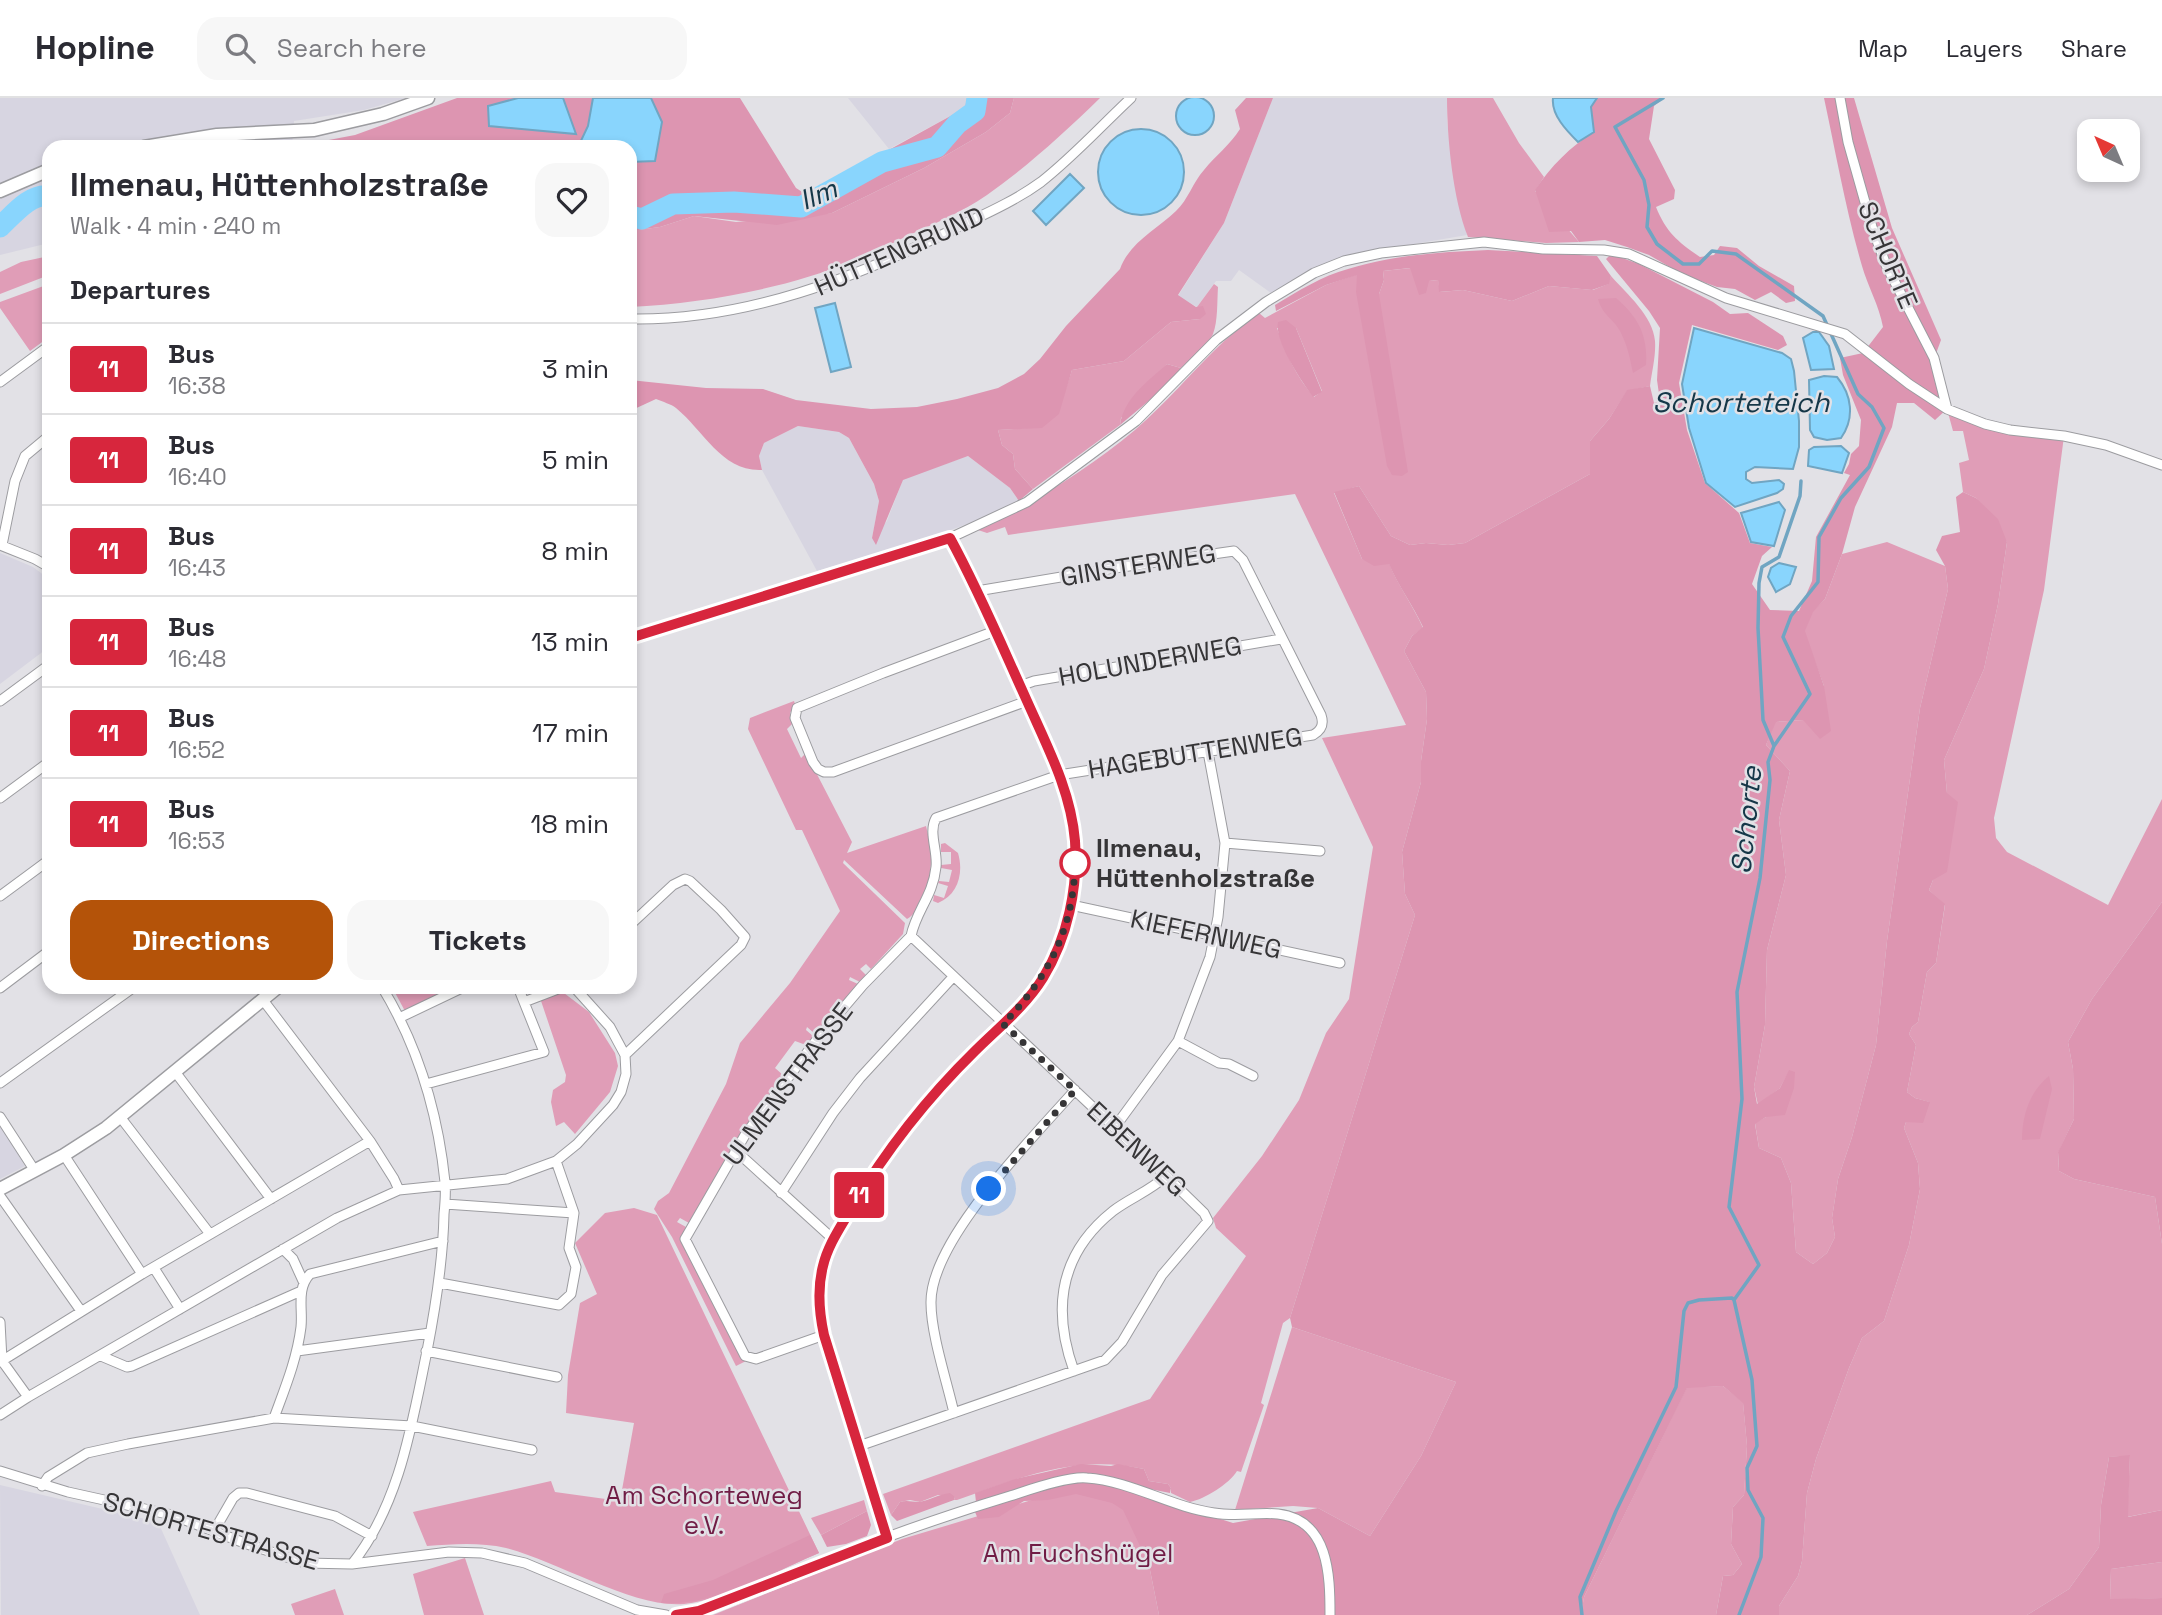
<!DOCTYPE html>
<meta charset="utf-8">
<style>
body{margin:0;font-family:"Space Grotesk",sans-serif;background:#f7f7f7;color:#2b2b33;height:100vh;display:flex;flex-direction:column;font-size:26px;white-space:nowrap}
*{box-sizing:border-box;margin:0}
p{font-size:23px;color:#7c7c81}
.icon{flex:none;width:38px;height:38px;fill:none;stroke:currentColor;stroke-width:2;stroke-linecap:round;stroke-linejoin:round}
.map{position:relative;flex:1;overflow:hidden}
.details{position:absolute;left:42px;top:42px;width:595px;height:854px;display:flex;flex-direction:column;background:#fff;border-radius:21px;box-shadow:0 4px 10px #0003}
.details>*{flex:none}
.badge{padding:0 14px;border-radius:5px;font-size:24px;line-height:46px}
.needle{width:46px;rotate:316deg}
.tools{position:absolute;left:2077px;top:21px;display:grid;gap:14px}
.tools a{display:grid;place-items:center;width:63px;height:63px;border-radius:14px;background:#fff;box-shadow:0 4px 10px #0003;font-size:35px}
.you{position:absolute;width:35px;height:35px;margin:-18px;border:5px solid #fff;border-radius:50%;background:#1a73e8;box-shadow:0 0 0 10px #1a73e833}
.map>.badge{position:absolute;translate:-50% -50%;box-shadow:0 0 0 4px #fff}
h2{padding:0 28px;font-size:26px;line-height:63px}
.round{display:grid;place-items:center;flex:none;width:74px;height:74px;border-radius:21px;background:#f7f7f7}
.head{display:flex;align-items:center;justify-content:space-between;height:119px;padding:0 28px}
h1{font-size:33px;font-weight:800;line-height:52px}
.action{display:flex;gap:14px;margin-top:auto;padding:14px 28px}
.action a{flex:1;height:80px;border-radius:21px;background:#b45309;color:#fff;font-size:28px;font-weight:800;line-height:80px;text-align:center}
.action a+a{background:#f7f7f7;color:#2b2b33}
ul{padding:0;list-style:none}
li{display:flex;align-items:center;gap:21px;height:91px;padding:0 28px;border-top:2px solid #e1e1e2}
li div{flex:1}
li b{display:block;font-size:26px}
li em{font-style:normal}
li .badge{min-width:77px;font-weight:700;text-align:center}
header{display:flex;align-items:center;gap:42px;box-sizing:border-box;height:98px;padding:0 35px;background:#fff;border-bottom:2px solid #e1e1e2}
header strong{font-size:33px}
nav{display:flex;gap:38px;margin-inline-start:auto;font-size:24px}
.search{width:490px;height:63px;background:#f7f7f7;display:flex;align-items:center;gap:18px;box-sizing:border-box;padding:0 24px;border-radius:21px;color:#7c7c81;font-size:26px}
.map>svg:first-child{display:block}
</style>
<header>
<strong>Hopline</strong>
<div class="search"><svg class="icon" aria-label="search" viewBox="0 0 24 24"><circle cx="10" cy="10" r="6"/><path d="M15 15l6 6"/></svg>Search here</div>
<nav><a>Map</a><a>Layers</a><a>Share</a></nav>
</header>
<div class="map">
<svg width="2162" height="1517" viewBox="0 0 2162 1517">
<rect width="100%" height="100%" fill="#e2e1e6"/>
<path fill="#d7d5e1" d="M0,0H406L364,12L294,23L292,49H49V145L0,157Z
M848,0H967L965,10L889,51Z
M1273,0H1447V23L1456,91L1467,137L1402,148L1332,163L1271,195L1239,172L1231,183H1216L1197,209L1178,198L1224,125Z
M798,328L839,334L849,340L874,386L879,403L872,440L887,423L903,381L968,358L1010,390L1019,403L989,418L915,445L817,473L762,372L759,358L764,345Z
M0,455L33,469L49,481V549L0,586Z
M0,1027L25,1068L0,1081Z
M0,1387L158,1424L200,1517H1Z"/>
<path fill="#e09db7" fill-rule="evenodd" d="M1014,0H1100C1064,35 1028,68 987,97C962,114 934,126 907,138C889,147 872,156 853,163C784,191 705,205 630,209V133L660,129L694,118L736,124L832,115L924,70L986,34L1010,15Z
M1447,0H1493L1519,45L1544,79L1535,93L1579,144L1546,145L1468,139C1453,102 1447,40 1447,0Z
M49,158V177L0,196V174L21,164Z
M1411,170L1429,183L1438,182L1440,194L1463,192L1512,203L1549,188L1593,192L1608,186L1611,178C1627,196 1653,218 1655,243C1656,258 1652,273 1650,288L1627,293L1609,321L1590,343V376L1465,445L1448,447L1426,445L1410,447L1391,438L1359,388L1334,395L1362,461L1389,465C1398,488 1413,507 1423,530L1412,538L1404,553L1426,594L1427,621L1421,663V684L1402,754L1405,796L1415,817L1290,1220L1283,1225L1261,1305L1264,1307L1241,1374L1237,1373C1229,1386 1205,1401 1190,1404L1171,1395V1390L1168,1386L1149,1383L1144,1371C1077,1356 1021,1379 957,1402H954L955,1399L938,1397L920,1404L910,1402L900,1404L891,1417L883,1396L1150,1301L1246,1158L1216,1130L1213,1120L1262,1058L1299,1002L1326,935L1349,901L1373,749L1322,640L1406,627L1295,396L1008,437L1005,429L987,435L978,432C1032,405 1089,371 1135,332C1165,306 1190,276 1218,249C1231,236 1246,226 1259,215L1265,220L1326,187L1358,176L1379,196L1384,182L1383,173ZM1277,230H1296L1322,293L1314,299C1296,279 1286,255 1277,230Z
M49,186V239L30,253L0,210V204Z
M1214,186L1218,189C1217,203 1218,223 1213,236C1208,249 1191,260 1181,270L1167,266L1121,320L1120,327L1033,391L1015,371L1013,356L1002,347L998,332L1042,329L1065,293L1072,272L1124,263L1171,224L1200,221L1197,209Z
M1947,311L1985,326L2064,338L2044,492L1994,720L1996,740L2007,754L2108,807L2162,701V804L2092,901L2068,944L2073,971L2074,1021L2058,1055L2059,1073L2074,1081L2155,1099L2162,1146V1412L2127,1419L2130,1358L2109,1359L2101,1407L2099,1449L2069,1491L2027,1517H1779V1508L1798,1478L1802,1463L1807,1395L1816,1361L1849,1270L1862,1240L1884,1223L1909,1147L1920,1091L1918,1065L1904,1030L1906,1024L1929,1004L1915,1000L1907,994L1916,947L1909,936L1912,929L1918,924L1927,874L1936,865L1945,807L1929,792L1933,782L1947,695L1944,662L1984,571L1998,506L2007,444L1976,400L1963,394L1959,365L1969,362L1963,333H1953Z
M1887,444L1945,468L1948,491L1920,610L1887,843L1876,947L1852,1039L1838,1081L1832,1120L1835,1139L1827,1155L1813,1166L1796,1154L1791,1085L1781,1060L1759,1050L1755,1025L1766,1019L1789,973L1780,990L1758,1007L1754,989L1765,927L1767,852L1786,777L1779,722L1790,673L1766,647L1775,624L1803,622L1824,588L1804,534L1812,514L1825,501L1842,456Z
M794,603L795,606L790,615L793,625L787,631L801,660L806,655L852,744L847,755L926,728C933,754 934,779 920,804C916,812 914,817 907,821L844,762L843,765L905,825L903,836L871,871L866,866L860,871L866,877L860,884L850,879L849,882L858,886L815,936L807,929L806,932L813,938L806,947L795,943L775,970L783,977L732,1052L689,1125L680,1120L677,1124L686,1129L681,1141L682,1146L738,1255L746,1263L736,1268L672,1139L654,1111L658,1103L669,1095L726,986L740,945L790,885L840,813L802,732H796L748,631L750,620Z
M945,745L958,755C964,775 958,797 938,805L933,803L934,797L944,800L948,788L938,785L939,783L949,784L952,772L941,770V767L951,766V754H941V746Z
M392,889H461L406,915Z
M539,889H556L589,914L615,955L618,968L610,994L575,1036L564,1024L556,1028L551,1004L553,992L565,984L566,977L537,891Z
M634,1110L657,1117L819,1455C781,1471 723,1502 684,1506C635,1511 557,1463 506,1450C480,1444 453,1446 427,1448L413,1414L551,1383L555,1394L620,1403L634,1325L566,1315L568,1277L580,1205L597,1196L575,1145L605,1115Z
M1292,1229L1456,1284L1421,1358L1370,1438L1318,1410L1293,1408L1235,1412Z
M1723,1288L1743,1304L1747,1348L1744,1397L1733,1409L1731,1446L1742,1466L1733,1477L1723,1478L1716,1517H1581L1584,1499L1687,1289Z
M1083,1390L1127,1401L1149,1467L1159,1517H713L902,1441L1055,1395Z
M864,1402L867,1413L821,1437L811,1420Z
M465,1460L484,1517H424L413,1476Z
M2162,1464V1500L2110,1502L2111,1471Z
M335,1491L344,1517H295L291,1506Z"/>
<path fill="#dd95b1" d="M457,0H518L488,8L575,36L563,0H593L588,28L578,49H292L355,37Z
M651,0H740L796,90L807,97L965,10L967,0H1014L1010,15L986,34L924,70L832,115L777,127L694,118L660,129L630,133V64L655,63L662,24Z
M1246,0H1273L1224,125L1178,197L1196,209L1203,208L1206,216L1200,221L1171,224L1124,263L1072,272L1059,316L1042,330L998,332L1002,347L1013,356L1015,371L1033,391L1019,403L1010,390L968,358L903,382L876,447L872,440L879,403L874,386L849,340L839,334L798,328L764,345L759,358L762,372C722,374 704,333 676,310C671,306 663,304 656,301L630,313V282L706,290L763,291L796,302L871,311L917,309L957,301L998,290L1024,276L1040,261L1066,228L1120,171C1129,145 1157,131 1176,113C1188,102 1193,84 1204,72C1216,57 1230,47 1240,31L1235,12Z
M1597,0H1664L1654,8L1649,41L1675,92L1674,101L1656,109C1666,134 1678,144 1700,159L1714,157L1720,148L1737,150L1759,168L1794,188L1795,203L1786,205L1771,194L1755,202L1735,191L1717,189L1682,176L1649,157L1627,149L1605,142L1579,144L1571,133L1549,134L1535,92C1551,68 1570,49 1594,34L1591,9Z
M1824,0H1854L1892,130L1941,242L1934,261L1947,311L1935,322L1914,305H1897L1892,329L1855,409L1842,456L1825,501L1813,514L1805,533L1824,588L1831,633L1820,641L1803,622L1776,624L1766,647L1790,673L1779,722L1786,777L1767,852L1765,927L1754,989L1757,1006L1780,990L1789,972L1795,974L1794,990L1785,1017L1766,1019L1755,1026L1759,1050L1781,1060L1791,1085L1796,1154L1813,1166L1827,1155L1835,1139L1832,1120L1838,1081L1852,1039L1876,947L1887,843L1920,610L1948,491L1945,468L1936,452L1942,438L1960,434L1956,399L1963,394L1976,400L1998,421L2007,444L1998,506L1984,571L1944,662L1947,695L1958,704L1947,774L1933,782L1929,792L1945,806L1936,865L1927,874L1918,924L1912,929L1909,936L1916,947L1907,994L1915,1000L1930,1004L1923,1025L1906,1024L1904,1030L1918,1065L1920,1091L1909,1147L1884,1223L1862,1240L1849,1270L1816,1361L1807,1395L1802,1463L1798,1478L1779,1508V1517H1716L1723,1478L1733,1477L1742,1466L1731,1446L1733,1409L1744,1397L1747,1348L1743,1305L1723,1288L1687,1290L1584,1499L1581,1517H1159L1149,1467L1123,1412L1112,1405L1076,1396L1048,1402L1024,1403L999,1419L978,1421L975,1414L980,1409L976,1404L975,1395L1015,1381L1081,1366L1111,1368L1118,1366L1144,1371L1149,1383L1168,1386L1171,1390L1170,1395L1145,1390L1141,1396L1233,1425L1318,1410L1370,1438L1421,1358L1456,1284L1292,1229L1290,1220L1415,817L1405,796L1402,754L1421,684V663L1427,621L1426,594L1404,553L1412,538L1423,529C1413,507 1398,488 1389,466L1374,468L1362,461L1334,394L1359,388L1391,438L1410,447L1426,445L1448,447L1465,445L1590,376V343L1609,321L1627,292L1650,288L1654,305L1660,303L1657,282L1660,230L1649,213L1606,161L1611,156L1639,166L1713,204L1730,216L1748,215L1783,238L1787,247L1778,252L1692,227L1679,285L1687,332L1705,385L1739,415L1750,445L1772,449L1762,458L1752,486L1770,512L1799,513L1812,483L1816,439L1850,377L1844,375L1849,366L1851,356L1859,348L1861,322L1843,277L1840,260L1863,255L1883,229C1879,207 1868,189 1862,168C1846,113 1836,56 1824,0Z
M1488,152L1597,158L1611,178L1609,186L1592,192L1549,188L1512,203L1463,192L1439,194L1438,182L1429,183L1426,195L1419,197L1410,170L1383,173L1384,182L1379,196L1408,374L1402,378L1392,377L1387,368L1356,194L1357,177L1326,187L1276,213L1275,207C1298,193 1322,178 1348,171C1393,157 1442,154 1488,152Z
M1616,200C1638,219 1648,237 1646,267L1633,275C1630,260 1627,246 1620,233C1612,219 1603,218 1598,201Z
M1286,222L1296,230L1322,294L1313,299C1302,284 1274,243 1278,224Z
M1167,266L1181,270L1170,285L1120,327C1124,300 1148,283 1167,266Z
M2162,804V1146L2155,1099L2074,1081L2059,1073L2058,1054L2074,1021L2073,971L2068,944L2092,901Z
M2049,978L2052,991L2040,1041L2022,1042C2022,1017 2030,993 2049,978Z
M2130,1357L2128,1419L2162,1412V1464L2111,1471L2110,1501L2162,1500V1517H2027L2069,1491L2099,1449L2101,1407L2109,1359Z
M950,1395L955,1399L954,1402L897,1423L891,1417L900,1404C907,1402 912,1404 919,1404C928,1403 939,1396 950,1395Z
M867,1413L871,1427L867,1438L846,1446L827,1449L821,1437Z
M810,1437L819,1455C769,1476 716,1508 661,1505L664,1496L713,1482Z"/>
<path fill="#89d5fd" stroke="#70a5c2" stroke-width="2" d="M1176 18a19 19 0 1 1 38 0a19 19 0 1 1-38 0Z
M518,0H563L576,36L489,28L488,8Z
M593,0H651L662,24L655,63L630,64V49H578L588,28Z
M1553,0H1597L1591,9L1594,34L1578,44C1567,33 1551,17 1553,0Z
M1098 74a43 43 0 1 1 86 0a43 43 0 1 1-86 0Z
M1070,76L1084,90L1046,127L1033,113Z
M835,205L851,269L831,274L815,210Z
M1694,230L1782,255L1791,261L1794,273L1799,323V349L1793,371L1755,369L1746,374V381L1752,385L1779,382L1784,386L1783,391L1777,395L1735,409L1706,385L1689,330L1682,286Z
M1813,234H1819L1829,248L1834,271L1811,272L1803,240Z
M1824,278L1837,279C1852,297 1855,320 1841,340L1827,342L1814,339L1810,332L1809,282Z
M1841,348L1849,355L1842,375L1808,368L1809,352L1814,349Z
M1779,404L1785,412L1774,448L1751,444L1741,415Z
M1779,465L1796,469L1790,486L1776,494L1768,479L1771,470Z"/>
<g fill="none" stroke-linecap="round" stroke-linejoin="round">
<path stroke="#70a5c2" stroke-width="3.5" d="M1663,0L1615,29L1644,82L1649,107L1647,129L1657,146L1683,166H1699L1712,153L1736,156L1823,218L1858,296L1872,309L1884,330L1869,369L1841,400L1819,439L1818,484L1791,518L1783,539L1810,596L1774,648L1768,664L1770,682L1760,780L1737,894L1742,1001L1729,1109L1759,1167L1734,1202L1752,1282L1757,1348L1747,1370L1748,1392L1763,1420L1761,1459L1739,1517
M1774,648L1763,622L1758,530L1759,485L1762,469L1779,459L1800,398L1801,383
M1582,1517L1580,1499L1616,1413L1676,1289L1684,1213L1688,1205L1699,1202L1732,1200L1734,1202"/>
<path stroke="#89d5fd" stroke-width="21" d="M630,118L642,121L673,106L734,104L801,109L882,64L937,49L957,26L975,13L977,0
M0,129C13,117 30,95 49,98"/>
<defs>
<path id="street" d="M1840,0L1848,44L1872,129L1886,167L1934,260L1947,311
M630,221C746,223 855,180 956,130C985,116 1015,103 1041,84C1073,59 1101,28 1131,0
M0,284L49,248
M0,447L35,461L49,469
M2,447L15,383L25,358L49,338
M995,533L883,575L797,610L795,620L813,664L818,671L824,674H833L1027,603
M630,540L950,440L1027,404L1136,323L1216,242L1266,204L1314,175L1344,163L1381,155L1484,144L1543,151L1604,152L1629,156L1726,200L1845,236L1909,286L1947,311L1985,326L2010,332L2064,338L2106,347L2162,367
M1020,588L1034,583L1281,541
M0,603L49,567
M0,700L49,664
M1225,745L1320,753
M0,798L49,762
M1071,807L1340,865
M0,890L49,853
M263,902L370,1043
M524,904L563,889
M399,920L464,889
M1178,943L1219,965L1229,966L1253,978
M625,957L741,847L745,839L721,812L690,783L685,781L673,787L630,827
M176,975L271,1101
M0,985L134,889
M426,986L544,954L518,889
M0,1019L35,1073
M121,1020L210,1136
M1115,1029L1178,943L1210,859L1218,819L1225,745L1208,654
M735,1052L833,1141
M64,1057L142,1176
M781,1095L833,1015L860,980L953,879
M0,1098L81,1213
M445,1106L574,1115
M283,1151L293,1161L303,1183
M154,1170L180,1211
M440,1185L559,1207L571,1196L576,1169L569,1150L574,1115L556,1063
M0,1224L2,1262
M824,1237L756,1261L745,1258L685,1141L745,1037L818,940L863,887L911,838C916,813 933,798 936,769C938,753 928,734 936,720L1059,677L1313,637C1322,632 1324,626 1321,617L1243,462L1234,453L1115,470L977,493
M297,1253L430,1235
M426,1253L557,1279
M101,1258L127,1269L132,1268L301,1193
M0,1260L28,1299
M0,1264L142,1176L370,1043L394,1081L399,1092
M1074,1273C1052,1212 1059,1156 1113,1113C1130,1100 1150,1093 1166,1078
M954,1315C947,1284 931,1236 931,1205C930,1142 1033,1040 1075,992
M0,1317L28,1299L337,1120L399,1092L507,1081L556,1063L577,1046L613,1007L621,994L626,976L625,957L610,929L574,889
M274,1320C285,1290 297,1261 301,1229C303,1211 296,1191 310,1176L443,1143
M859,1348L1105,1262L1122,1244L1162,1177L1208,1123L1204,1115L1166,1078L911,838
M0,1373L68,1394L172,1417L247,1446L305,1465L352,1466L449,1454L482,1455L525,1465L637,1512L666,1517
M42,1388L48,1379L87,1355L128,1346L274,1320L412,1328L532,1352
M214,1433L233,1400L239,1395H247L335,1418L372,1438
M887,1440L824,1237C819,1214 817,1191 823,1168C828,1147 840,1130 850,1112C884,1054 927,1000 975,953C998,930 1025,909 1043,880C1068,839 1078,790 1075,743C1071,693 1047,648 1027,603C1002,548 978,493 950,440
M352,1466C400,1406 412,1325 427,1253C436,1207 443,1163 444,1116C445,1106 446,1095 445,1084C438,1016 418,948 382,889
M676,1517C721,1513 781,1480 824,1463C885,1439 947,1417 1010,1398C1029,1392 1068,1378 1087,1380C1131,1383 1171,1409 1214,1415C1236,1419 1257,1414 1278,1416C1329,1422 1330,1477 1330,1517"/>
<path id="secondary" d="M144,49L217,37L314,32L383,16L428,0
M0,93L49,72
M0,1091L64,1057L106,1030L278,889"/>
</defs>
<use href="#street" stroke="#9c9ca0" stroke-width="11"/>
<use href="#secondary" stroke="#9c9ca0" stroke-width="15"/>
<use href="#street" stroke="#fff" stroke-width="9"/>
<use href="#secondary" stroke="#fff" stroke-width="12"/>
</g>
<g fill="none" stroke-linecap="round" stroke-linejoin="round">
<defs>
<path id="line" d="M630,540L950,440C979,493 1002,548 1027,603C1047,648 1071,693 1075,743C1078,790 1068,839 1043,880C1025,909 998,930 975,953C927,1000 885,1054 851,1111C840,1130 828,1147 823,1168C817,1191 819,1214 824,1237L887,1440L699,1513L676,1517"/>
</defs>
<use href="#line" stroke="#fff" stroke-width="16"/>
<use href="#line" stroke="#d7263d" stroke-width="10"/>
<path stroke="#363537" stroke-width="7" stroke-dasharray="0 12.6" d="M989,1091L1075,992L1003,926C1049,879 1074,829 1075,765"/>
</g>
<circle fill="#fff" stroke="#d7263d" stroke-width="3.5" cx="1075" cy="765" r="14"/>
<g text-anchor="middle" stroke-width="5" stroke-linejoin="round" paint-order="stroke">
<g font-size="26" fill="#363537" stroke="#e2e1e6">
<text transform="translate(899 153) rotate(-24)" y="9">HÜTTENGRUND</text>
<text transform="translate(1888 157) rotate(67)" y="9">SCHORTE</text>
<text transform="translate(1138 467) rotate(-9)" y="9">GINSTERWEG</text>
<text transform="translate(1150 563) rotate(-10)" y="9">HOLUNDERWEG</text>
<text transform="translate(1195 655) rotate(-9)" y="9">HAGEBUTTENWEG</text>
<text transform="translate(1206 836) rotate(12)" y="9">KIEFERNWEG</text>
<text transform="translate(788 986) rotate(-53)" y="9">ULMENSTRASSE</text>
<text transform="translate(1137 1051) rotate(43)" y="9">EIBENWEG</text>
<text transform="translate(211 1433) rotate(16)" y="9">SCHORTESTRASSE</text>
</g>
<g font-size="26" font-weight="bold" fill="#363537" stroke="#e2e1e6" text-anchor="start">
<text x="1096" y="759">Ilmenau,<tspan x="1096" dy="30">Hüttenholzstraße</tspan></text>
</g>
<g font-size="26" fill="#701c45" stroke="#e2e1e6">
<text x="704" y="1406">Am Schorteweg<tspan x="704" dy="30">e.V.</tspan></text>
<text x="1078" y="1464">Am Fuchshügel</text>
</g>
<g font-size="28" font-style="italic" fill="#153748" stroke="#e2e1e6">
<text transform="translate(818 96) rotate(-23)" y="10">Ilm</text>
<text x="1741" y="314">Schorteteich</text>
<text transform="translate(1746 722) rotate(-84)" y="10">Schorte</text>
</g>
</g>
</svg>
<div class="tools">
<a><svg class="needle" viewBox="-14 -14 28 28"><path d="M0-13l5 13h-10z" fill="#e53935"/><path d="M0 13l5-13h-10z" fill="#7c7c81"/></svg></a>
</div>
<div class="you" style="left:989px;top:1091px"></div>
<b class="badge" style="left:859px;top:1097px;background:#d7263d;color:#fff">11</b>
<section class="details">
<div class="head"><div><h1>Ilmenau, Hüttenholzstraße</h1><p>Walk · 4 min · 240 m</p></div><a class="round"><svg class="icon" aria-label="heart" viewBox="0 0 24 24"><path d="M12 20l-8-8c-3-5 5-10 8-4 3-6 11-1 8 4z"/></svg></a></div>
<h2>Departures</h2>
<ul>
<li><span class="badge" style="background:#d7263d;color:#fff">11</span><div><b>Bus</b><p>16:38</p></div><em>3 min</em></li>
<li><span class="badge" style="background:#d7263d;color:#fff">11</span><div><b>Bus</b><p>16:40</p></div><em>5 min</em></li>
<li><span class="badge" style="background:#d7263d;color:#fff">11</span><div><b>Bus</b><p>16:43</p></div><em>8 min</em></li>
<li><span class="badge" style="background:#d7263d;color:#fff">11</span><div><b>Bus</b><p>16:48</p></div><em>13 min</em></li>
<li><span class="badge" style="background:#d7263d;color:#fff">11</span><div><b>Bus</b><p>16:52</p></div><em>17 min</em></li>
<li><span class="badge" style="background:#d7263d;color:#fff">11</span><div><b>Bus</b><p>16:53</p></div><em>18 min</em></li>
</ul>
<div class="action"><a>Directions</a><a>Tickets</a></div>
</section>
</div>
